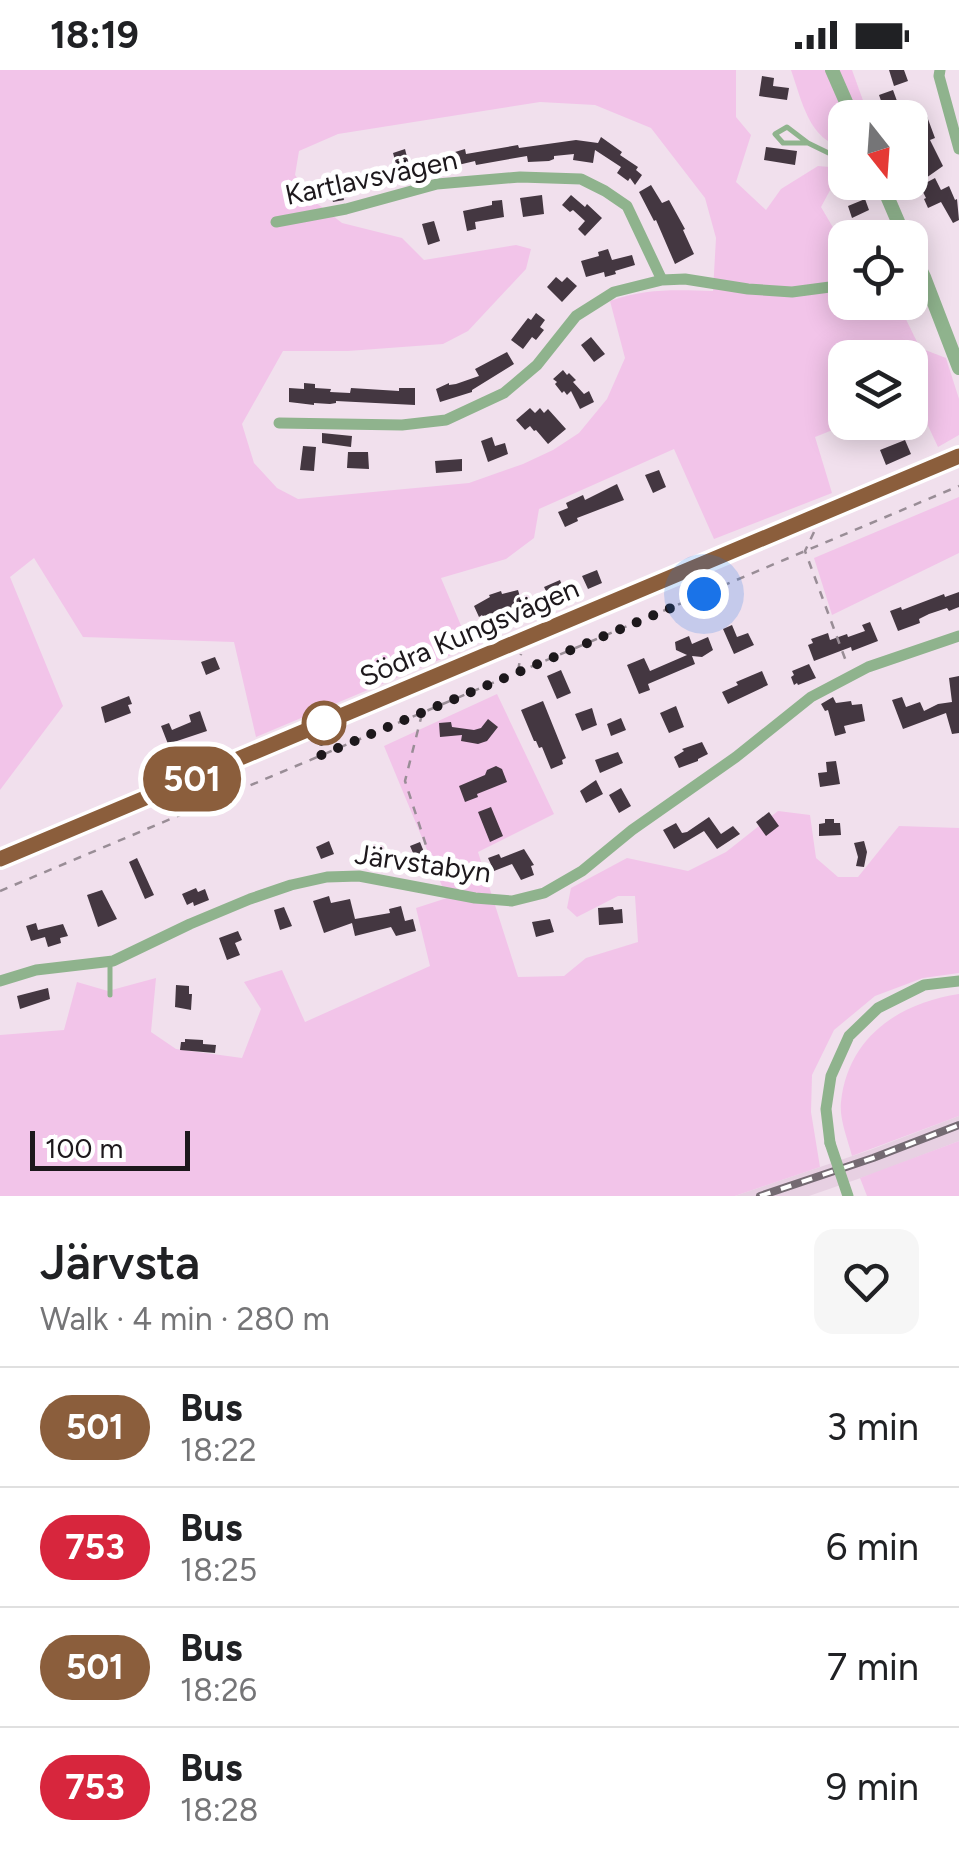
<!DOCTYPE html>
<meta charset="utf-8">
<style>
body{margin:0;font-family:Figtree,sans-serif;background:#f6f6f6;color:#202124;height:100vh;display:flex;flex-direction:column;font-size:38px;white-space:nowrap}
*{box-sizing:border-box;margin:0}
p{font-size:32px;color:#757577}
.icon{flex:none;width:55px;height:55px;fill:none;stroke:currentColor;stroke-width:2;stroke-linecap:round;stroke-linejoin:round}
.map{position:relative;height:1126px;overflow:hidden}
.panel{display:flex;flex-direction:column;background:#fff;flex:1}
.panel>*{flex:none}
.badge{padding:0 20px;border-radius:32px;font-size:35px;line-height:65px}
.needle{width:65px;rotate:163deg}
.buttons{position:absolute;left:828px;top:30px;display:grid;gap:20px}
.buttons a{display:grid;place-items:center;width:100px;height:100px;border-radius:20px;background:#fff;box-shadow:0 5px 25px #0003;font-size:50px}
.scale{position:absolute;left:30px;bottom:25px;width:160px;box-sizing:border-box;padding-left:10px;border:5px solid #1d181c;border-top:0;font-size:28px;line-height:35px;white-space:nowrap;color:#1d181c;-webkit-text-stroke:8px #fff;paint-order:stroke}
.you{position:absolute;width:50px;height:50px;margin:-25px;border:8px solid #fff;border-radius:50%;background:#1a73e8;box-shadow:0 0 0 15px #1a73e833}
.map>.badge{position:absolute;translate:-50% -50%;box-shadow:0 0 0 5px #fff}
.round{display:grid;place-items:center;flex:none;width:105px;height:105px;border-radius:20px;background:#f6f6f6}
.head{display:flex;align-items:center;justify-content:space-between;height:170px;padding:0 40px}
h1{font-size:48px;font-weight:600;line-height:75px}
ul{padding:0;list-style:none}
li{display:flex;align-items:center;gap:30px;height:120px;padding:0 40px;border-top:2px solid #e0e0e0}
li div{flex:1}
li b{display:block;font-size:38px}
li em{font-style:normal}
li .badge{min-width:110px;font-weight:700;text-align:center}
.status{display:flex;justify-content:space-between;align-items:center;height:70px;padding:0 50px;background:#fff;direction:ltr}
.status svg{height:28px;fill:currentColor}
.map>svg:first-child{display:block}
</style>
<div class="status"><b>18:19</b><svg viewBox="0 0 49 12"><path d="M0 12V9h3v3zM5 12V6h3v6zM10 12V3h3v9zM15 12V0h3v12zM26 1h20v11H26zM47 4h2v5h-2z"/></svg></div>
<div class="map">
<svg width="959" height="1126" viewBox="0 0 959 1126">
<rect width="100%" height="100%" fill="#f1e0ed"/>
<path fill="#e7d0e2" d="M959,1046V1071L878,1102L809,1126H735L870,1080Z"/>
<path fill="#f2c4e9" fill-rule="evenodd" d="M0,0H736V47L751,65L736,112L766,140L781,119L818,96L842,98L821,137L845,178V232L898,233L920,278L946,288L959,329V365L938,377L915,328L910,329V288H845V352L850,353L815,367L832,423L714,469L674,379L539,439L534,468L506,489L441,508L470,577L256,667L234,572L83,567L34,488L10,507L63,636L0,720ZM540,32L595,35L651,58L705,128L716,168L713,221C677,220 646,218 610,231L625,288L607,329L579,363L553,380L523,394L469,413L298,429L277,418L254,393L242,354L283,281H348L443,274L468,261L526,199L531,179L516,175L424,190L402,168L342,153L314,131L295,105L299,81L338,64Z
M791,0H852L869,47L845,48V78C809,71 802,31 791,0Z
M959,427V483L832,545L814,488Z
M497,624L554,744L478,782L518,907L564,906L586,888L638,872L635,826H618L577,847L567,838L571,818L627,788L688,801L726,782L778,741L810,745L816,788L838,807H858L899,756L959,758V903L923,908L875,926L834,960L812,1005L811,1042L820,1097L735,1126H0V965L64,960L77,912L108,921L156,908L151,962L176,979L242,988L261,939L244,912L282,900L305,952L430,896L416,838L447,828L384,676Z
M959,924V1046L852,1086C848,1070 839,1049 841,1032C848,967 899,933 959,924Z
M959,1071V1126H867L860,1108Z"/>
<path fill="#443741" d="M889,0H904L908,11L894,16Z
M762,6L774,8L773,16L789,18L787,30L759,26Z
M893,20L897,31H901L906,48H887L879,25Z
M925,41L935,68L930,70L943,96L926,108L919,94L925,91L923,88L928,86L917,61L910,63V45Z
M601,67L622,82L620,85L638,97L636,100L642,105L635,115L630,108L628,111L617,103L621,97L595,80L593,93L573,90L574,84L554,86V89L549,91L528,92L527,86L476,95L475,91L458,95L455,82L465,79L466,84L518,75L519,78L576,70L598,73Z
M766,77L797,81L795,95L764,90Z
M405,79L409,95L433,88L437,101L401,112L393,83Z
M367,103L371,115L364,117L365,121L343,126L344,130L333,132L329,117L348,112L347,108Z
M935,108L941,120L949,116L955,130L957,129L959,150L953,153L941,132L928,138L924,129L926,128L920,116Z
M651,115L662,133L669,130L685,159L683,160L694,184L675,194L656,150L654,151L639,122Z
M542,125L544,144L523,147L520,128Z
M571,125L585,137L587,134L602,148L585,166L578,159L585,151L573,140L570,142L562,135Z
M865,129L869,140L852,148L848,136Z
M502,130L504,147L475,152L476,159L467,161L463,141L492,135V131Z
M434,151L440,171L428,175L422,154Z
M608,179L612,190L632,185L635,195L615,201L616,204L605,207L604,202L586,207L581,191L599,186L598,182Z
M556,207L562,212L567,207L577,216L562,232L547,217Z
M536,243L545,250L540,257L544,260L536,270L532,267L523,279L511,270L528,248L531,250Z
M591,267L605,284L594,292L581,275Z
M507,282L514,294L472,320V322L440,332L436,319L449,313V315L456,314L479,306L475,299Z
M563,300L567,305L569,303L576,310L573,312L584,324L589,321L594,332L580,339L571,321L567,325L564,321L562,323L555,314L557,312L553,309Z
M304,313L315,314V318L331,319L330,322L350,323L351,318L399,321V318H415V335L336,331V333L330,334L314,333V335L289,332V318L304,319Z
M530,338L535,343L540,338L544,343L548,339L566,359L548,374L536,360L534,361L530,356L525,360L516,350Z
M322,363L352,366L351,377L322,373Z
M492,367L495,376L505,373L508,384L488,392L481,371Z
M905,370L911,384L886,395L880,380Z
M303,376L316,377L314,401L300,400Z
M348,382H368L369,399L347,398Z
M462,389V401L436,403L435,391Z
M659,400L666,417L653,423L645,405Z
M617,414L624,430L577,448L578,451L565,457L558,442L568,438L566,433L583,425L585,430Z
M597,500L602,513L588,519L582,506Z
M560,510L564,521L549,527L544,517Z
M518,520L523,537L505,544L503,539L484,548L482,545L479,547L474,536L490,527L489,525L501,521L502,524Z
M959,522V537L949,541L947,538L929,544L919,549L920,553L898,561L890,541L901,537L902,540L944,524L945,527Z
M870,552L878,571L852,581L851,577L814,591L808,575L813,573L811,569L828,563L830,570L847,564L848,567L865,561L862,555Z
M732,555L737,567L748,563L754,575L734,584L723,559Z
M689,566L692,574L708,567L713,580L702,587L692,586L695,594L648,614L650,620L639,624L627,595L644,588L650,601L687,585L676,580L675,572Z
M215,587L220,599L206,605L201,592Z
M809,594L816,608L798,615L797,613L794,615L791,607L794,605L792,601Z
M561,600L571,623L557,629L547,606Z
M762,601L768,615L728,634L722,622L738,615L736,612Z
M959,606V663L952,664L946,643L903,659L892,630L902,627L906,637L920,632L924,641L938,634L952,632L949,608Z
M129,626L132,634L128,635L131,643L105,653L101,637Z
M833,627L836,633L851,631L852,635L862,634L865,651L844,656L846,663L835,666L828,640L825,641L821,634Z
M543,631L566,688L562,690L563,694L551,699L542,677L539,678L536,671H534L521,640Z
M676,636L684,657L669,663L660,643Z
M592,638L597,655L582,661L575,644Z
M200,641L207,661L168,674L161,656L169,653L172,660L191,652L189,645Z
M621,648L626,660L611,666L607,654Z
M488,649L498,657L487,671L478,674L461,671L462,665L440,667L439,653L451,652L452,657L474,660L481,658Z
M702,672L708,684L698,689V691L679,698L674,687L684,681L682,679Z
M618,682L623,693L600,703L595,690Z
M836,691L840,714L820,717L818,703L827,702L826,692Z
M496,696L502,699L507,712L477,724L478,727L465,732L459,716L485,705L487,700Z
M596,710L603,724L586,733L580,721Z
M621,718L631,736L619,743L609,725Z
M491,737L503,766L490,772L478,742Z
M769,742L779,756L766,766L756,752Z
M709,747L721,764L733,756L740,764L717,779L704,761L674,779L663,760L676,753L682,763L687,762Z
M825,749H834V753H840L841,765L819,766V754L825,753Z
M329,771L334,784L321,789L316,777Z
M864,771L867,782L864,797L856,796L858,787L854,773Z
M420,772L430,797L421,801L410,776Z
M524,779L534,795L531,796L534,805L521,810L512,794L494,801L488,788L499,784L501,788Z
M137,788L154,825L145,829L129,792Z
M196,818L198,822L205,819L209,830L194,836L193,832L187,835L182,824Z
M102,820L117,849L98,857L87,825Z
M329,826L331,833L350,829L355,849L390,843L389,839L401,836L405,851L413,849L416,861L396,866L391,857L355,866L352,853L324,863L313,831Z
M284,837L292,856L280,860L274,840Z
M613,837L614,840L622,839L623,853L599,855L598,838Z
M550,849L554,862L536,867L532,852Z
M36,853L38,860L63,854L68,866L60,868L61,873L48,877L45,867L31,871L26,856Z
M238,861L242,870L235,873L240,885L227,890L219,868Z
M176,915L189,916V924H192L191,940L175,937Z
M48,918L50,929L20,939L17,926Z
M185,969L203,970V974L216,975L215,983L180,980L181,972H185Z"/>
<g fill="none" stroke-linecap="round" stroke-linejoin="round">
<path stroke="#998d96" stroke-width="2.5" stroke-dasharray="8 8" stroke-linecap="butt" d="M814,462L805,481L847,594
M518,601L521,584
M422,644L405,711L437,809
M173,730L180,745
M0,821L959,416"/>
<path stroke="#8fb38d" stroke-width="5" d="M808,73H783L775,64L787,57L808,73L845,91
M110,925V895"/>
<path stroke="#8fb38d" stroke-width="11" d="M940,0L939,6L959,79
M276,152L346,139L437,114L520,107L581,109L605,121L627,136L662,210
M279,353L402,355L446,350L504,323L537,295L576,246L614,222L662,210L685,209L748,219L792,222L845,215
M0,911L36,900L113,891L190,854L250,829L291,815L327,807L359,806L475,828L512,831L544,823L582,801L632,760L736,687L811,627L868,597L959,566
M830,1073L826,1039L831,1006L849,966L878,938L924,915L959,911"/>
<path stroke="#8fb38d" stroke-width="14" d="M832,0L853,48
M881,112L905,168
M910,178L924,207L959,298"/>
<path stroke="#40853f" stroke-width="18" d="M0,789L959,386"/>
<defs>
<path id="rail" d="M760,1126L873,1088L959,1055"/>
</defs>
<use href="#rail" stroke="#746a72" stroke-width="8"/>
<use href="#rail" stroke="#fff" stroke-width="4" stroke-dasharray="11" stroke-linecap="butt"/>
<path stroke="#8fb38d" stroke-width="11" d="M830,1073L848,1126"/>
</g>
<g fill="none" stroke-linecap="round" stroke-linejoin="round">
<defs>
<path id="line" d="M0,789L959,386"/>
</defs>
<use href="#line" stroke="#fff" stroke-width="22"/>
<use href="#line" stroke="#8b5e3c" stroke-width="15"/>
<path stroke="#1d181c" stroke-width="10" stroke-dasharray="0 18" d="M324,653L319,686L704,524"/>
</g>
<circle fill="#fff" stroke="#8b5e3c" stroke-width="5" cx="324" cy="653" r="20"/>
<g text-anchor="middle" stroke-width="10" stroke-linejoin="round" paint-order="stroke">
<g font-size="28" fill="#1d181c" stroke="#fff">
<text transform="translate(371 107) rotate(-12)" y="10">Kartlavsvägen</text>
<text transform="translate(469 562) rotate(-23)" y="10">Södra Kungsvägen</text>
<text transform="translate(423 793) rotate(8)" y="10">Järvstabyn</text>
</g>
</g>
</svg>
<div class="buttons">
<a><svg class="needle" viewBox="-14 -14 28 28"><path d="M0-13l5 13h-10z" fill="#e53935"/><path d="M0 13l5-13h-10z" fill="#757577"/></svg></a>
<a><svg class="icon" aria-label="locate" viewBox="0 0 24 24"><circle cx="12" cy="12" r="6"/><path d="M12 2v4M12 18v4M2 12h4M18 12h4"/></svg></a>
<a><svg class="icon" aria-label="layers" viewBox="0 0 24 24"><path d="M12 4l9 5-9 5-9-5zM3 14l9 5 9-5"/></svg></a>
</div>
<div class="scale">100 m</div>
<div class="you" style="left:704px;top:524px"></div>
<b class="badge" style="left:192px;top:709px;background:#8b5e3c;color:#fff">501</b>
</div>
<section class="panel">
<div class="head"><div><h1>Järvsta</h1><p>Walk · 4 min · 280 m</p></div><a class="round"><svg class="icon" aria-label="heart" viewBox="0 0 24 24"><path d="M12 20l-8-8c-3-5 5-10 8-4 3-6 11-1 8 4z"/></svg></a></div>
<ul>
<li><span class="badge" style="background:#8b5e3c;color:#fff">501</span><div><b>Bus</b><p>18:22</p></div><em>3 min</em></li>
<li><span class="badge" style="background:#d7263d;color:#fff">753</span><div><b>Bus</b><p>18:25</p></div><em>6 min</em></li>
<li><span class="badge" style="background:#8b5e3c;color:#fff">501</span><div><b>Bus</b><p>18:26</p></div><em>7 min</em></li>
<li><span class="badge" style="background:#d7263d;color:#fff">753</span><div><b>Bus</b><p>18:28</p></div><em>9 min</em></li>
</ul>
</section>
